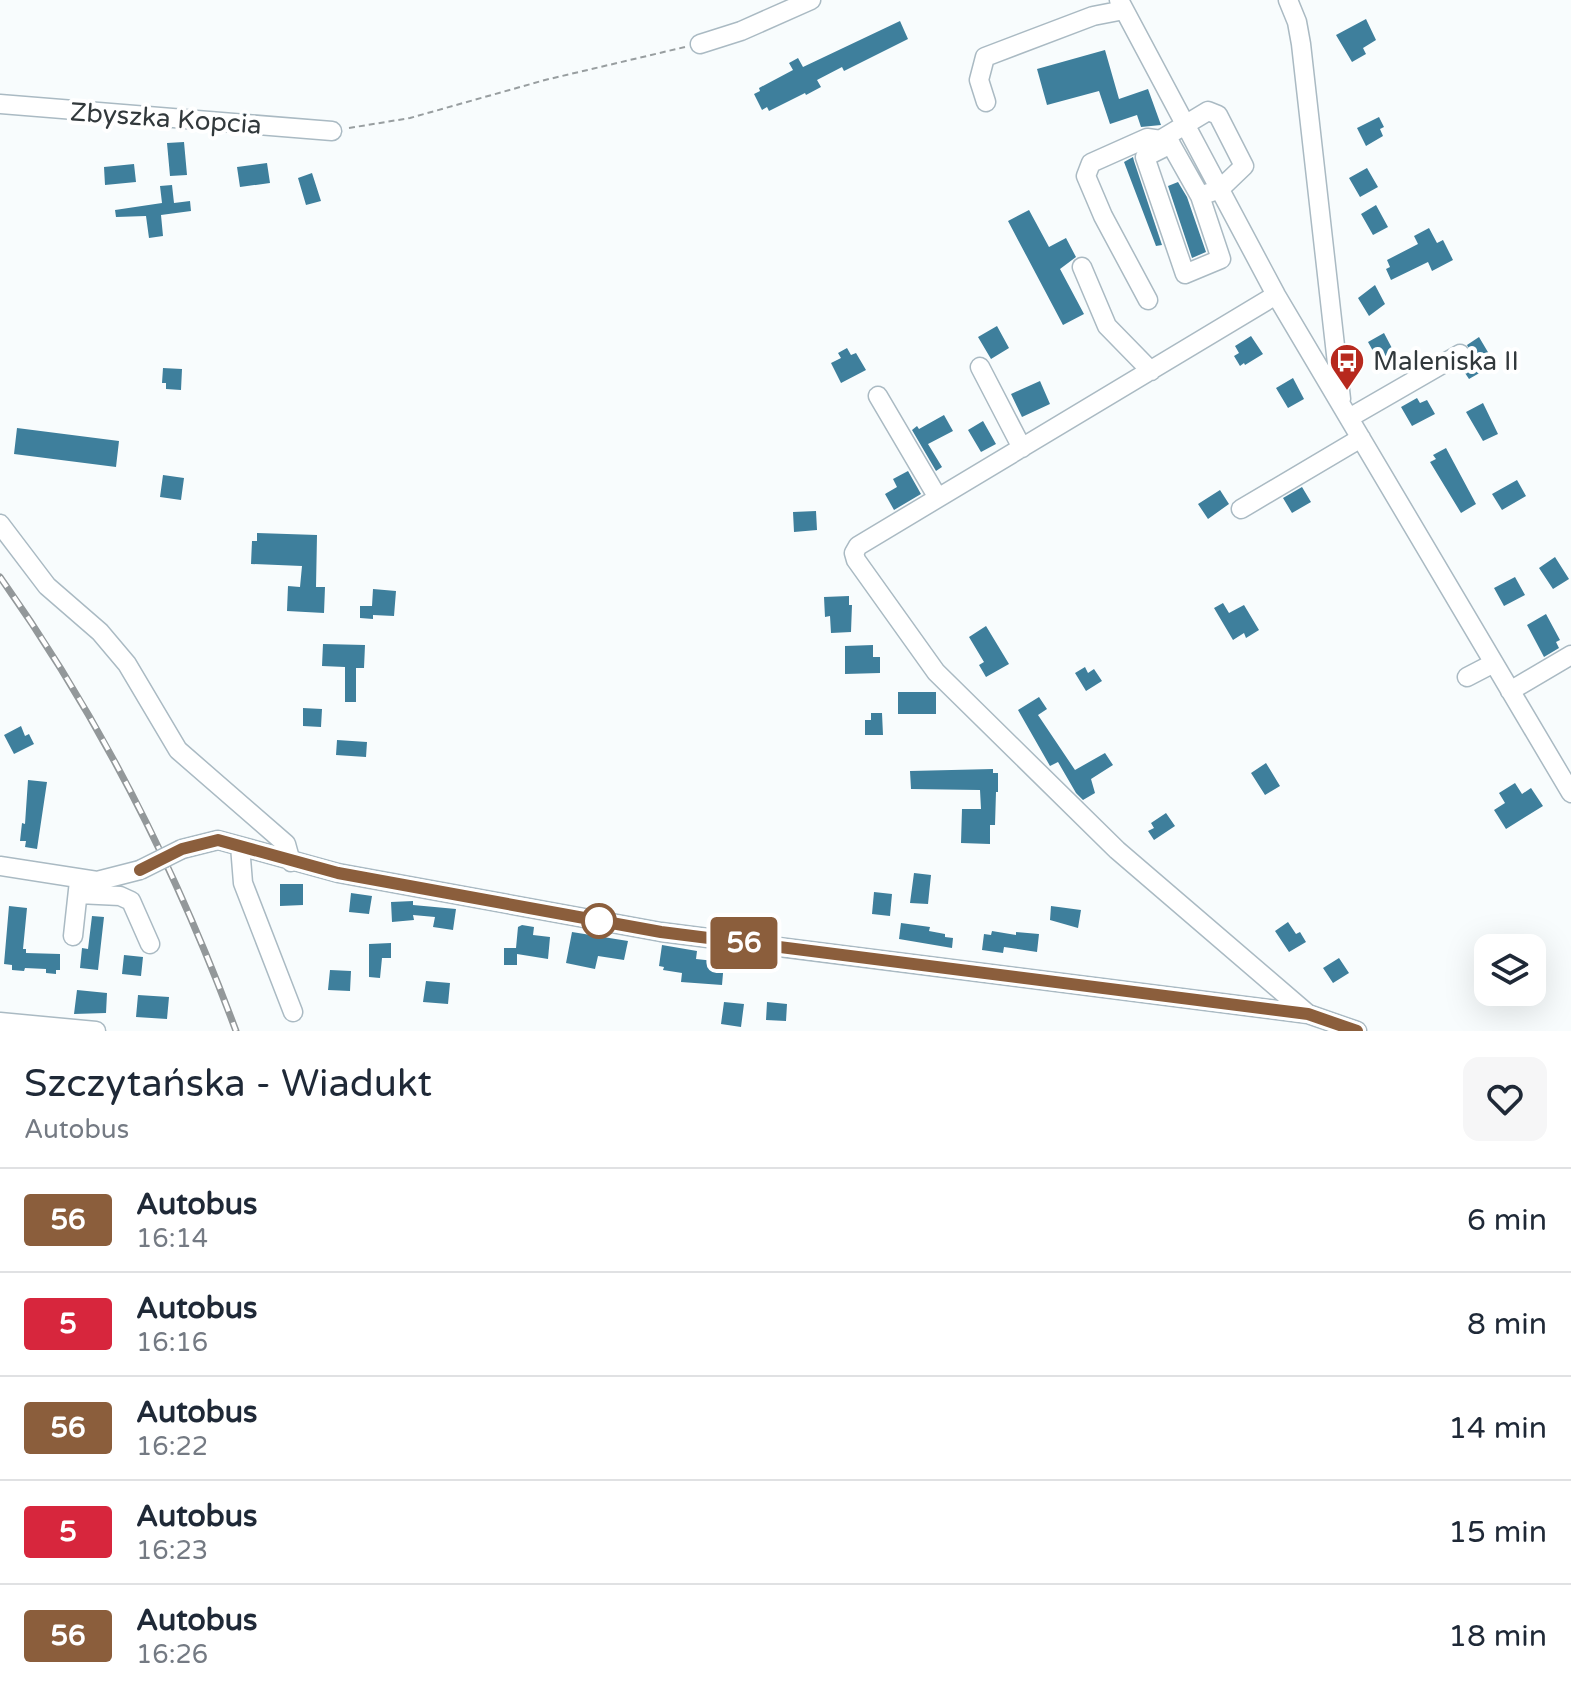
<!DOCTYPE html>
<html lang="pl">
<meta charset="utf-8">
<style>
body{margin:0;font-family:"Varela Round",sans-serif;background:#f6f6f7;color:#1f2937;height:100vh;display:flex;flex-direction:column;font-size:30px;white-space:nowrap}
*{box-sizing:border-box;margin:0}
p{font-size:26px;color:#747a83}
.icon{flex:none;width:44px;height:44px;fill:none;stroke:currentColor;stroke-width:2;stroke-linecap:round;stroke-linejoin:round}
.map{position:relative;height:1031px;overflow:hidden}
.panel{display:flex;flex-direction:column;background:#fff;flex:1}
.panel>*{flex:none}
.badge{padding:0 16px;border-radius:6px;font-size:28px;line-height:52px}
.controls{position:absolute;left:1474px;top:934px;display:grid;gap:16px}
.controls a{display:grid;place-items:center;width:72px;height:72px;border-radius:16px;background:#fff;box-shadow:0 8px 32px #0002;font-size:40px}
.map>.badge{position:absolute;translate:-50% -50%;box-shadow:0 0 0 4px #fff}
.round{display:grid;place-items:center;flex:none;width:84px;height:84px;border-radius:16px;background:#f6f6f7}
.head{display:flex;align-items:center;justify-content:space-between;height:136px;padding:0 24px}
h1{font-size:38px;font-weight:600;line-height:60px}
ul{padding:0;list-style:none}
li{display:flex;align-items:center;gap:24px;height:104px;padding:0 24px;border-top:2px solid #e0e1e3}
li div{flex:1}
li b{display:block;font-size:30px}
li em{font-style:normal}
li .badge{min-width:88px;font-weight:700;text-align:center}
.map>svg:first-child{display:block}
</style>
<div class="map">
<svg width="1571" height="1031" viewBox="0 0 1571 1031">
<rect width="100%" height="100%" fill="#f8fcfd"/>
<path fill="#3e7f9c" d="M1366,19L1376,40L1363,48L1366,54L1352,62L1336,35Z
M900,21L908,39L844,71L842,67L817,80L821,87L806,95L805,93L769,111L767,107L762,110L754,94L760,91L759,88L793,70L789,63L798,58L803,67Z
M1105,50L1119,99L1148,89L1161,125L1141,127L1137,115L1110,124L1099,91L1047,105L1037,69Z
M1379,117L1384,127L1380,129L1383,136L1366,146L1357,128Z
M184,142L187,175L170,176L167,143Z
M1133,157L1134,161L1162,245L1156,246L1124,162Z
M267,163L270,183L240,187L237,167Z
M134,164L136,182L105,185L104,167Z
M1367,168L1378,187L1360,197L1349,178Z
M312,173L321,201L306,205L298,178Z
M1178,182L1187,197L1206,252L1192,258L1168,186Z
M172,185L174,203L190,201L191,211L161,215L163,236L149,238L146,216L116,217L115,210L162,203L160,186Z
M1376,205L1388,227L1373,235L1361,214Z
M1029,210L1049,247L1066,238L1076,257L1060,269L1084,314L1063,325L1008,221Z
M1429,228L1437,243L1443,240L1453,260L1432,271L1428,262L1391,280L1386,269L1390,267L1387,260L1418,244L1414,236Z
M1375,285L1385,304L1369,316L1358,298Z
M997,326L1009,348L991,359L978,337Z
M1384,333L1394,352L1378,360L1368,342Z
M1251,336L1263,354L1245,365L1244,363L1240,366L1234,356L1239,353L1235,346Z
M1479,337L1495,364L1469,379L1461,367L1470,361L1472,355L1467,345Z
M847,348L851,355L856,353L866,370L841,383L831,363L841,358L838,353Z
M163,368L182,369L181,390L166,389V383H162Z
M1293,378L1304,399L1288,408L1276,388Z
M1040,381L1050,404L1022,417L1011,394Z
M1417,398L1420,403L1427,400L1435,414L1412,426L1401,407Z
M1483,403L1498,434L1483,441L1466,412Z
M944,415L953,431L928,444L942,467L936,471L912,430L917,426L919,429Z
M983,421L996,444L981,452L968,430Z
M17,428L119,441L116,467L14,454Z
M1446,448L1476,504L1461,513L1430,462L1436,459L1433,455Z
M908,471L921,494L894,510L885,494L897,487L893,479Z
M163,475L184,478L181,500L160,497Z
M1517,480L1526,496L1502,510L1492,494Z
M1302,487L1311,502L1292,513L1283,498Z
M1220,490L1229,504L1208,519L1198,504Z
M816,511L817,530L794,532L793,512Z
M257,533L317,535L316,587H325L324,613L287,611L288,586L300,587L302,566L251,564L252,541H257Z
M1555,557L1569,579L1553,589L1539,568Z
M1515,577L1525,595L1504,606L1494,588Z
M373,589L396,591L394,616L373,615V619L360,618V606H372Z
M849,596V605H852L851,632L831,633L830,616L825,617L824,597Z
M1223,603L1229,613L1244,605L1259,630L1246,638L1244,633L1233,640L1214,608Z
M1546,614L1560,640L1556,642L1559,648L1544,657L1527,625Z
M986,626L1009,664L986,677L979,665L984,662L969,637Z
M323,644L365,645L364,668H356V702H345V667L322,666Z
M873,645V657H880V673L845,674V646Z
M1085,667L1088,673L1094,669L1102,681L1086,691L1075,673Z
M898,692H936V714H898Z
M1039,697L1047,709L1038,715L1075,770L1105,753L1113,765L1091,779L1095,793L1083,800L1076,793L1058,762L1050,766L1018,710Z
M303,708L322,709L321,727L303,726Z
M871,713H882L883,735H865V720H871Z
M21,726L25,736L29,734L34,744L14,754L4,735Z
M337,740L367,742L366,757L336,755Z
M1266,763L1280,786L1265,795L1251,773Z
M993,769V773H998V792H996L995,825H990V844L961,843L962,809H981L980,790L911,789L910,771Z
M28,780L47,782L37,849L25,847L26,841H20L22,823L25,824Z
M1515,783L1522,794L1531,788L1543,806L1506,829L1494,810L1505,803L1499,793Z
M1166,813L1175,826L1154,840L1148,831L1154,828L1151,823Z
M914,873L931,875L928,904L910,903Z
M280,884H303V905L280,906Z
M874,892L892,894L890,916L872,914Z
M351,893L372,896L369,914L349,912Z
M413,901V905L456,909L453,930L433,927L435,917L413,915L414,920L392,922L391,902Z
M9,906L27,908L23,949H26V953L60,954V970H56V974L46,973V969L25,968L24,971L12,970V965L4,964Z
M1051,906L1081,910L1078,928L1050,920Z
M92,916L104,917L98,970L80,968L82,948L88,949Z
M1288,922L1296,934L1300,932L1306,942L1289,952L1275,931Z
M901,923L930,927L929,931L945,934V937L953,938L952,948L899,939Z
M522,925L534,927L533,935L550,937L548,959L517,954V965H504V948H516L518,927Z
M992,931L1016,935V932L1039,934L1037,952L1004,947L1003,953L982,950L984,934L991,935Z
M572,932L628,941L624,960L598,956L595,969L566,963Z
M391,943V958H382L380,978L369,977V944Z
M662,945L697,951L696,959L724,962L722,985L681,982L682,973L663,970L664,967L659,966Z
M124,955L143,957L141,976L122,974Z
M1339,958L1349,973L1333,983L1323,968Z
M330,970L351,971L350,991L328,990Z
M426,981L450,983L448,1004L423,1002Z
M77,990L107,993L106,1013L74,1014Z
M138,995L169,997L167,1019L136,1017Z
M724,1002L744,1004L741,1027L721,1024Z
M767,1002L787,1004L786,1021L766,1020Z"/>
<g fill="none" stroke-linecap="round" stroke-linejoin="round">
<defs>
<path id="minor" d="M1119,0L1276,295L1571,793
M1288,0L1297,22L1301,44L1341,399
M700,44L741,31L811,0
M986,102L979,80L985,57L1093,16L1124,10
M0,104L332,131
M1171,144L1145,157L1185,274L1221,259L1200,196
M1082,267L1107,326L1151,371
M1276,295L858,546L854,553L856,560L936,672L1117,850L1308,1014
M1148,300L1103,216L1086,176L1091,163L1147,138L1169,141L1200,196L1220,189L1244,166L1218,115L1208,111L1160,140
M980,367L1022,448
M878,396L938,498
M1349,418L1460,354
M1241,509L1361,438
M0,524L47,586L100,632L127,664L178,750L286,844L291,862
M1467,677L1494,663
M1510,691L1571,655
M240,846L243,883L293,1012
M182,849L218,840L338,873L661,932L1308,1014L1357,1031
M0,866L97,881L140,870
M78,894L120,896L131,901L150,944
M73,936L79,881
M0,1022L96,1031"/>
</defs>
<use href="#minor" stroke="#aabac3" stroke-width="21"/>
<path stroke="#989ea0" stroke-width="2" stroke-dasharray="6 4" stroke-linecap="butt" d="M349,128L410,118L545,80L685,47"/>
<use href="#minor" stroke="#fff" stroke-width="18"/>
<defs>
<path id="rail" d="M0,577C100,718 176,869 236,1031"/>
</defs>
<use href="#rail" stroke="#93989a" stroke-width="7"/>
<use href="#rail" stroke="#fff" stroke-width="4" stroke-dasharray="12" stroke-linecap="butt"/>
<defs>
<path id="minor-bridge" d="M140,870L182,849"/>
</defs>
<use href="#minor-bridge" stroke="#aabac3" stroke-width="21" stroke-linecap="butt"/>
<use href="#minor-bridge" stroke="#fff" stroke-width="18"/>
</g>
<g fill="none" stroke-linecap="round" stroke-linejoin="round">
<defs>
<path id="line" d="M140,870L182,849L218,840L338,873L661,932L1308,1014L1357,1031"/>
</defs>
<use href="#line" stroke="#fff" stroke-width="18"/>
<use href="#line" stroke="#8b5e3c" stroke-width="12"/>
</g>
<defs>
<symbol id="bus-pin" viewBox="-11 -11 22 30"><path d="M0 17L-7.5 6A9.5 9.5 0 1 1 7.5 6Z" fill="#b7291e" stroke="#fff"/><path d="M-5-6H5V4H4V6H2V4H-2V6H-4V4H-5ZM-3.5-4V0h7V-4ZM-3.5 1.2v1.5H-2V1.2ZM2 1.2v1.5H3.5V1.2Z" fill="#fff"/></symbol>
</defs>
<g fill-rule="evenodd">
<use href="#bus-pin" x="1327" y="341" width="40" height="54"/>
</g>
<circle fill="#fff" stroke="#8b5e3c" stroke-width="4" cx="599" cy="921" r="16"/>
<g text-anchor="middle" stroke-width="8" stroke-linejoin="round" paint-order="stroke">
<g font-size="26" fill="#32393c" stroke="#fff">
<text transform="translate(166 118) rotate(4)" y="9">Zbyszka Kopcia</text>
</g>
<g font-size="26" fill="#32393c" stroke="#fff" text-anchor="start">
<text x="1373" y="370">Maleniska II</text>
</g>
</g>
</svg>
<div class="controls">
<a><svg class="icon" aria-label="layers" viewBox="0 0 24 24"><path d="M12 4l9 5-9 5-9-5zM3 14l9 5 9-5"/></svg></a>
</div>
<b class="badge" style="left:744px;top:943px;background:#8b5e3c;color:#fff">56</b>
</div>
<section class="panel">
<div class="head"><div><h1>Szczytańska - Wiadukt</h1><p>Autobus</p></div><a class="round"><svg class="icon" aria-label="heart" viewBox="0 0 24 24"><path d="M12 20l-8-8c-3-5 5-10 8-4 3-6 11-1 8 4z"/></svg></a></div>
<ul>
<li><span class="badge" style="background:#8b5e3c;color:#fff">56</span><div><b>Autobus</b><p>16:14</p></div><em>6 min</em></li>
<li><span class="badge" style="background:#d7263d;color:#fff">5</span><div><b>Autobus</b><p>16:16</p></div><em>8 min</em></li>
<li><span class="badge" style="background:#8b5e3c;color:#fff">56</span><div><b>Autobus</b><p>16:22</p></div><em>14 min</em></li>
<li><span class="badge" style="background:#d7263d;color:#fff">5</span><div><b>Autobus</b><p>16:23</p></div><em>15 min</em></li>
<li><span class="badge" style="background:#8b5e3c;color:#fff">56</span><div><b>Autobus</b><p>16:26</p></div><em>18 min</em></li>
</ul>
</section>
